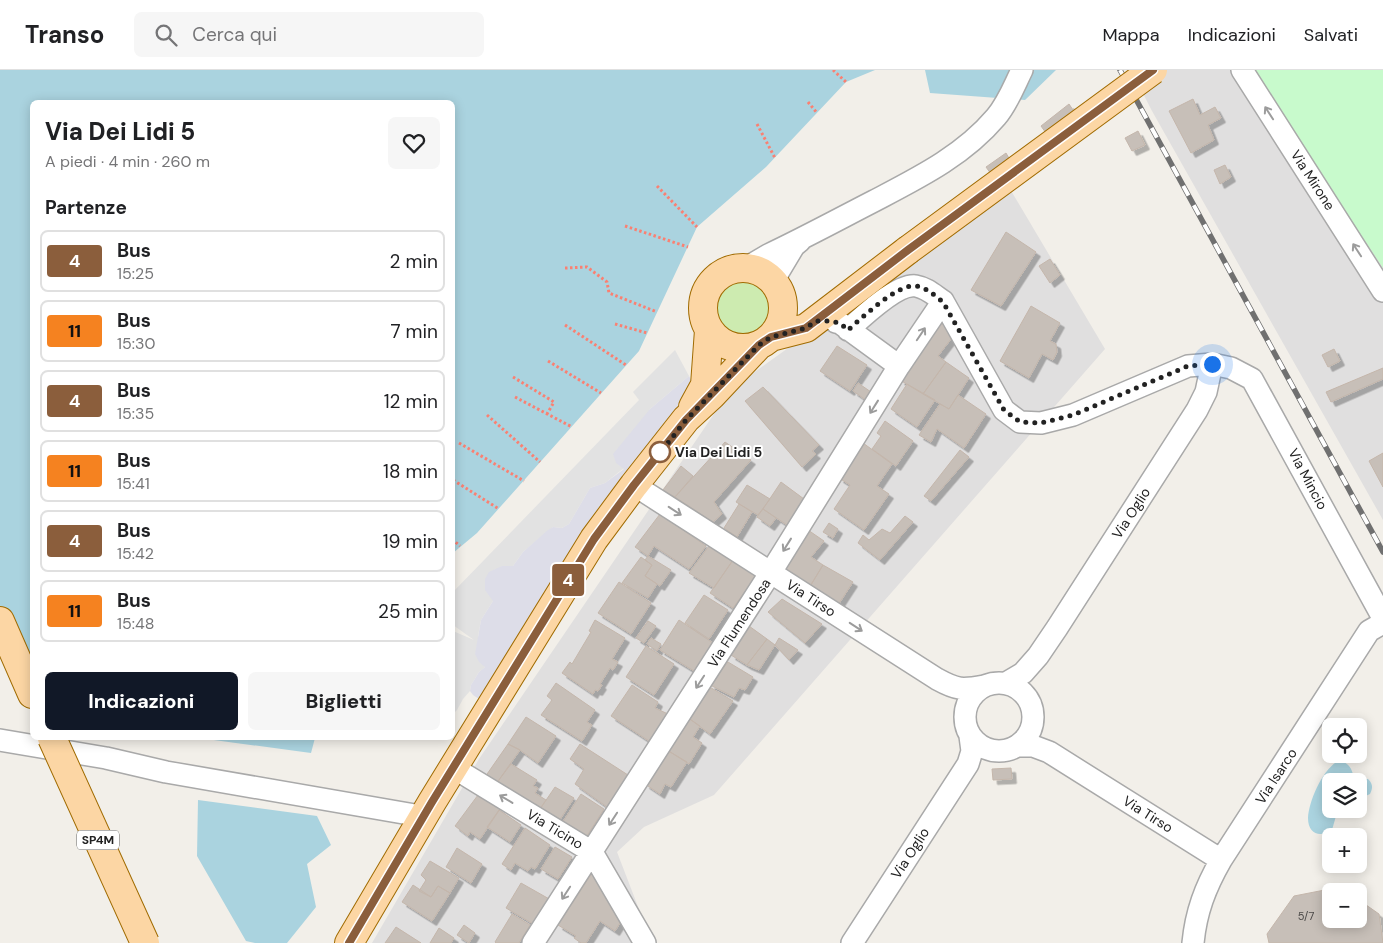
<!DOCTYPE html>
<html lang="it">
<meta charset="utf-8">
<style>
body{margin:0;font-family:"DM Sans",sans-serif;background:#f6f6f6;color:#202124;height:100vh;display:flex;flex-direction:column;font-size:19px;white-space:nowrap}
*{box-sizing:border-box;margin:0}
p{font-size:16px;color:#757577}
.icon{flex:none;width:28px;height:28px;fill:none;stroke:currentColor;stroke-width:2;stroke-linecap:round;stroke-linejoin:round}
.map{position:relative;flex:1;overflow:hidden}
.details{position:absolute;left:30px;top:30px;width:425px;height:640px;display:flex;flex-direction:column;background:#fff;border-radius:8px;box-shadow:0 2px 12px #0003}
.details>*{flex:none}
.badge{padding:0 10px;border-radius:4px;font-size:18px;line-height:32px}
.tools{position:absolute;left:1322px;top:648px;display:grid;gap:10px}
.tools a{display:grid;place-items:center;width:45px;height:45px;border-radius:8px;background:#fff;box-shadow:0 2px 12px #0003;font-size:25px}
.you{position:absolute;width:25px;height:25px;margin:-12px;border:4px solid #fff;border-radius:50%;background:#1a73e8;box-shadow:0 0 0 8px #1a73e833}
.map>.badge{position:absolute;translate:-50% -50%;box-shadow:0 0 0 2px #fff}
h2{padding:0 15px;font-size:19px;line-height:45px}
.round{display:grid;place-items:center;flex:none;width:52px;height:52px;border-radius:8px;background:#f6f6f6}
.overview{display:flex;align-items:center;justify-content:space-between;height:85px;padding:0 15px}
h1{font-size:24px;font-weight:800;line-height:38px}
.button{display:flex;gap:10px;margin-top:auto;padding:10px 15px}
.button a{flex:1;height:58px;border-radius:8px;background:#111827;color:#fff;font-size:20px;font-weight:800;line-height:58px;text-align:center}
.button a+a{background:#f6f6f6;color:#202124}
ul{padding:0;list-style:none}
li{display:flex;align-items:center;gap:15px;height:62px;margin:0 10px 8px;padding:0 5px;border:2px solid #e0e0e0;border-radius:8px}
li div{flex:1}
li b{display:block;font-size:19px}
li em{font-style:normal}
li .badge{min-width:55px;font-weight:700;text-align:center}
header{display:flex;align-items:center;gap:30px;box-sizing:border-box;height:70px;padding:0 25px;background:#fff;border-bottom:1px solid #e0e0e0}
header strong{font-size:24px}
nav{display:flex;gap:28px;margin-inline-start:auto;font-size:18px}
.search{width:350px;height:45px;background:#f6f6f6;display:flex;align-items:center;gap:12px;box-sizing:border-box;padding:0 18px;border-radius:8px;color:#757577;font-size:19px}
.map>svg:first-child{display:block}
</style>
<header>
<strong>Transo</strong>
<div class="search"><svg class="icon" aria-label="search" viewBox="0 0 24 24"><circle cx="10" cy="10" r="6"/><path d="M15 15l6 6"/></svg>Cerca qui</div>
<nav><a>Mappa</a><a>Indicazioni</a><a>Salvati</a></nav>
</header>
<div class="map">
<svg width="1383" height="873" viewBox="0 0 1383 873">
<defs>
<filter id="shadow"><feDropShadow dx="4.5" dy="4.5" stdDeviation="0" flood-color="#0004"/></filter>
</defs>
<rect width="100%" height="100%" fill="#f2efe9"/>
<path fill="#e0dfdf" d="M1131,0H1383V450L1152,41Z
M1010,119L1105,279L714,725L644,757L617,782L652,873H372L479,689L731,319Z"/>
<path fill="#cdebb0" d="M746,206C753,208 758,210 764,214C776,224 781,248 767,257C760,261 751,271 744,272C706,277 691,208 746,206Z"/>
<path fill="#c8facc" d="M1251,0H1383V198Z"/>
<path fill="#e2e2e2" d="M675,280L689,306L650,339L624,398L605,413L590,418L569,454L562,458L553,457L523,482L513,496H502L493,531L481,550L478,566L485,597L479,602L471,615L470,621L463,629L457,640L453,644V561L474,570L453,555V522L639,330L633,322Z"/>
<path fill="#dddde8" d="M689,306L691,310V322L482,631L473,625L470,621L471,615L479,602L485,597L479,592L475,584L481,550L493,531L485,520V509L489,502L502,496H513L523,482L548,460L553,457L562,458L569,454L590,418L605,413L624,399L616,393L613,384L650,339Z"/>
<path fill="#aad3df" d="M0,0H875L846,12L766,97L697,157L639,281L477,463L453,483L452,32H32V598L0,580Z
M925,0H1056L1025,30L930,23Z
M199,668H315L311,683Z
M1338,691C1351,692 1352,701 1355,711L1362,708L1368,709C1373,714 1373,718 1370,724L1359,729V711H1331V739H1338L1332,760C1320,768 1308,764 1308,748C1309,731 1322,700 1338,691Z
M198,730L317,746L331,775L307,794L316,837L287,873H255L246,871L197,786Z"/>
<path fill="#c7bfb8" stroke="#c4b6ab" filter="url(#shadow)" d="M1193,29L1200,45L1215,37L1221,48L1208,55L1214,70L1191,83L1169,41Z
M1069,34L1075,43L1046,63L1041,56Z
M1138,61L1145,75L1132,81L1125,68Z
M1006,83L1010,90L991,104L986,97Z
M1225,95L1231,107L1220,114L1214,100Z
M1006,162L1036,182L1001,236L971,220Z
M1050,189L1060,205L1050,213L1039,196Z
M1031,236L1060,253L1050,271L1056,274L1057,282L1053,290L1042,284L1029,308L1000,291Z
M938,254H945L951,269L938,286L946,292L923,324L900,310Z
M837,276L867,295L850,321L820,301Z
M1334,279L1340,291L1328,297L1322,285Z
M946,292L969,308L949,339L923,324Z
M1383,298V309L1331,332L1326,322Z
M858,313L871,322L866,330L853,321Z
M907,314L935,330L917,357L891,339Z
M763,317L819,375L812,381L816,384L802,397L745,331Z
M958,325L986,344L964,378L937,359L931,372L919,365L940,334L949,339Z
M885,351L913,371L896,396L872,379L881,366L877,363Z
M725,372L751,390L714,432L722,444L713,452L675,427Z
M863,373L892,394L877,416L889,424L864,460L834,439L850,415L839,408Z
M960,380L969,387L931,431L924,426Z
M1383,383V417L1369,391Z
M681,396L693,406L675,427L663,420Z
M781,412L804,429L787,455L763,439Z
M747,415L770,429L758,445L736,432Z
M739,434L752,442L737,467L724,458Z
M763,439L776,448L770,456L757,447Z
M660,444L706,476L689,499L654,476L648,486L635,477Z
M905,446L913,452L880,490L858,473L863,465L869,470L882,459L890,463Z
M829,453L838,459L833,468L823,462Z
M808,460L824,471L811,487L823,495L809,518L781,500Z
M709,476L733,490L714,518L689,503Z
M648,486L671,500L660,516L645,506L652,495L645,490Z
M641,487L652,495L645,506L657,514L648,528L622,513Z
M733,490L756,506L733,538L710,523Z
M823,495L853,512L838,535L809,518Z
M619,512L651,533L631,564L598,543Z
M704,525L728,540L709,569L685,553Z
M782,529L822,554L805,573L768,542Z
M595,550L625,568L612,589L618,592L613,600L610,598L600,614L602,615L598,621L595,620L593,624L562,603L570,592L572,594L591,562L589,561Z
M679,550L713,573L694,601L660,580Z
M648,551L656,556L644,573L636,568Z
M749,556L767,569L747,595L731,585Z
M651,568L661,574L657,581L647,574Z
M779,568L798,580L789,590L775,575Z
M767,569L775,575L759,600L747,595Z
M646,576L674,594L654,625L626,607Z
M728,592L753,607L745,620L739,618L734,627L710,615Z
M556,613L595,640L587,652L592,655L582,671L541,645L552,630L547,626Z
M632,615L658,632L655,638L668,644L649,671L611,646Z
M708,616L733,631L710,664L687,647Z
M526,647L556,666L538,693L520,680L508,674Z
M687,647L700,656L693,667L702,673L689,694L667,680Z
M508,674L520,680L496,714L485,707Z
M580,674L628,705L607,737L575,714L584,699L570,689Z
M667,680L687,692L671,717L665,714L660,724L645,714Z
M511,694L537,710L533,716L538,718L535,723L546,730L538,742L496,714Z
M1011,698L1012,709L993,710L992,699Z
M555,717L574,728L557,754L538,742Z
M581,724L604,739L585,769L562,753Z
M478,725L500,739L480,769L470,762L468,766L455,756Z
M499,740L521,755L510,772L487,757Z
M525,758L550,775L535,799L531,797L528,801L515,793L511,800L502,794Z
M555,777L572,787L558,809L541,799Z
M457,778L482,794L471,813L446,797Z
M430,791L459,808L450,823L438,816L431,827L419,821L426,810L421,805Z
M594,800L620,853L615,861L600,851L586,873H581L574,868L576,866L558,855Z
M521,813L551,830L535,855L506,838Z
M413,815L431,827L438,816L450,823L432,851L402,832Z
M1340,817L1346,821H1331V849H1359V830L1379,844L1383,873H1269L1267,864L1294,826Z
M512,844L530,855L519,873H496L495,872Z
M464,855L475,863L469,873L457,865Z
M396,857L421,873H385Z
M439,858L454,868L451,873H430Z"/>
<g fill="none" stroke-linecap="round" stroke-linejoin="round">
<defs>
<path id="minor" d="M1242,0L1383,221
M746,198L768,185C804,168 839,149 874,131C918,108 963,86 996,47C1008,33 1014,16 1022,0
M773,211L794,176L800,171
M836,252L840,253L899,296
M848,260C861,248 898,213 916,216C927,218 934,225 943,231L1004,340L1020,352L1041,353L1073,345L1188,296L1212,294L1231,298L1252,309L1383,548
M634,415L937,609C957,620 962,620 984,616
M965 647a34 34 0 1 1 68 0a34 34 0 1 1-68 0Z
M1006,613L1023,603L1038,586L1057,558L1197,340L1206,322L1212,294
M0,670L106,688L166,702L415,745L421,751
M1018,676H1033L1049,682L1221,790
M454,698L592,782L645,873
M533,873L771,502L899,296L943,231
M852,873L968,694L972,681L970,666
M1193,873C1196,842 1205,818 1221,790L1369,561L1383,553"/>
<path id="major" d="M703 238a40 40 0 1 1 80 0a40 40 0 1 1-80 0Z
M771,267L806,258L908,180
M693,337L705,315L709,260
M0,551L32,624
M349,873L432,732L594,469L634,415L686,349L712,325L759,275"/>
</defs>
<use href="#minor" stroke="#a9a9a9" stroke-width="24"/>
<use href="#major" stroke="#a06b00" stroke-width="30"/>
<path stroke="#fa8072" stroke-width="3" stroke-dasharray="2.5 2.5" stroke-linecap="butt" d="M833,0L846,12
M808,32L817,43
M757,54L775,88
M657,116L697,157
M625,156L688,177
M565,198L587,197L607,212L609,223L657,242
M615,254L647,263
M565,255L626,295
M548,291L601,323
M513,307L554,332L547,344
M515,327L572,357
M487,345L540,392
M459,373L524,411
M453,410L499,439
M452,469L460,476"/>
<use href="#minor" stroke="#fff" stroke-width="21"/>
<use href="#major" stroke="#fcd6a4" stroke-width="28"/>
<defs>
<path id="rail" d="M1120,0L1383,482"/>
</defs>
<use href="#rail" stroke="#707070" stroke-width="5.5"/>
<use href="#rail" stroke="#fff" stroke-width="4" stroke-dasharray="11" stroke-linecap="butt"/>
<defs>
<path id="major-bridge" d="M908,180L1153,0
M52,668L145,873"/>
</defs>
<use href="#major-bridge" stroke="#a06b00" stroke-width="30" stroke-linecap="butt"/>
<use href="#major-bridge" stroke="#fcd6a4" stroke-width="28"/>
</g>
<defs><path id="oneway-shaft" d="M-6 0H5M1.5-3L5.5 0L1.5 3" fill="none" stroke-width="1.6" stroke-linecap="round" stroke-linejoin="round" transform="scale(1.25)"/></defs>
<g stroke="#9c9c9c">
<use href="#oneway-shaft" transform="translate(1269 43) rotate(-123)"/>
<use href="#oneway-shaft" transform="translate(1357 180) rotate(-123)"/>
<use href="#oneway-shaft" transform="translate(921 264) rotate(-56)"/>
<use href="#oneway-shaft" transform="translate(874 337) rotate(122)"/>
<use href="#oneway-shaft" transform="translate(675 441) rotate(33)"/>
<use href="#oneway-shaft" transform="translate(787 475) rotate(122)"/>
<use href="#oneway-shaft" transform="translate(856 557) rotate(33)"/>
<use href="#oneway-shaft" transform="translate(700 612) rotate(123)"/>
<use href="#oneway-shaft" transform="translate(506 729) rotate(-149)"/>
<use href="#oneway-shaft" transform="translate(613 749) rotate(123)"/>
<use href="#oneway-shaft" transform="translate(566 823) rotate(123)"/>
</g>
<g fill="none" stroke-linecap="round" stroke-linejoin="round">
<defs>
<path id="line" d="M349,873L432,732L594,469L634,415L686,350L759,275L771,267L806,258L908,180L1153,0"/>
</defs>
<use href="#line" stroke="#fff" stroke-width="11"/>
<use href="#line" stroke="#8b5e3c" stroke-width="8"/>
<path stroke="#222" stroke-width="5" stroke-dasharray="0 9" d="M660,382L656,388L686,350L759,275L771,267L806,258L816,251H829L840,253L848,260C862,248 898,213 916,216C927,218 934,225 943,232L1004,340L1020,352L1041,353L1073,345L1188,296L1212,294"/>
</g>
<circle fill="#fff" stroke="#8b5e3c" stroke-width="2.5" cx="660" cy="382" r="10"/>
<g text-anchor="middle" stroke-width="4" stroke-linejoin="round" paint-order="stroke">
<g font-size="11" fill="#4b4948">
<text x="1306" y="850">5/7</text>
</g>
<rect fill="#fff" stroke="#646464" stroke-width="1" x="77" y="760.5" width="42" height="19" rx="4"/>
<g font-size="12" font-weight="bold" fill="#222">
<text x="98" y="774">SP4M</text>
</g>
<g font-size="14" fill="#222" stroke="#fff">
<text transform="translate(1313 110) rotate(57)" y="5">Via Mirone</text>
<text transform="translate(1308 409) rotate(62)" y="5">Via Mincio</text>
<text transform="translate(1131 443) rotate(-57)" y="5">Via Oglio</text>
<text transform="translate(811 528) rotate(33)" y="5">Via Tirso</text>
<text transform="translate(739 553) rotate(-57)" y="5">Via Flumendosa</text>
<text transform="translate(1276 706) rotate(-57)" y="5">Via Isarco</text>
<text transform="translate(1148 744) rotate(32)" y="5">Via Tirso</text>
<text transform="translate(555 759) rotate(31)" y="5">Via Ticino</text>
<text transform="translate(910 783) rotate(-57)" y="5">Via Oglio</text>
</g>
<g font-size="14" font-weight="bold" fill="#222" stroke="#fff" text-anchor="start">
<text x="675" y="387">Via Dei Lidi 5</text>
</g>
</g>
</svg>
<div class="tools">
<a><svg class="icon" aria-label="locate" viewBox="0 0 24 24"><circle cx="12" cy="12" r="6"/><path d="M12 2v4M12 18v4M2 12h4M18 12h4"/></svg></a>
<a><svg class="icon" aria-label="layers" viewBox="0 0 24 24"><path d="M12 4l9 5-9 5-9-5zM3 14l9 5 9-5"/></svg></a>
<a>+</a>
<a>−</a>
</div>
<div class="you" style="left:1212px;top:294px"></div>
<b class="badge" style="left:568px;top:510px;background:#8b5e3c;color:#fff">4</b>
<section class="details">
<div class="overview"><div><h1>Via Dei Lidi 5</h1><p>A piedi · 4 min · 260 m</p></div><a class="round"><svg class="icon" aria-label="heart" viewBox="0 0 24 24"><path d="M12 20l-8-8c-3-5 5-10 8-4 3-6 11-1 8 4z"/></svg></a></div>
<h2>Partenze</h2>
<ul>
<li><span class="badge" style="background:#8b5e3c;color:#fff">4</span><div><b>Bus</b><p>15:25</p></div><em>2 min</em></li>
<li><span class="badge" style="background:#f58220;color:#111">11</span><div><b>Bus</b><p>15:30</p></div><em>7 min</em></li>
<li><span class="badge" style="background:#8b5e3c;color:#fff">4</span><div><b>Bus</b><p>15:35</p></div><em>12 min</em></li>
<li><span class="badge" style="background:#f58220;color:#111">11</span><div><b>Bus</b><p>15:41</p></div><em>18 min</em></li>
<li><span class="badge" style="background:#8b5e3c;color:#fff">4</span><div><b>Bus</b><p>15:42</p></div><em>19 min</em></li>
<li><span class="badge" style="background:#f58220;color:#111">11</span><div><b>Bus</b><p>15:48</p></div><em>25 min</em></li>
</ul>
<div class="button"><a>Indicazioni</a><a>Biglietti</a></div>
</section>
</div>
